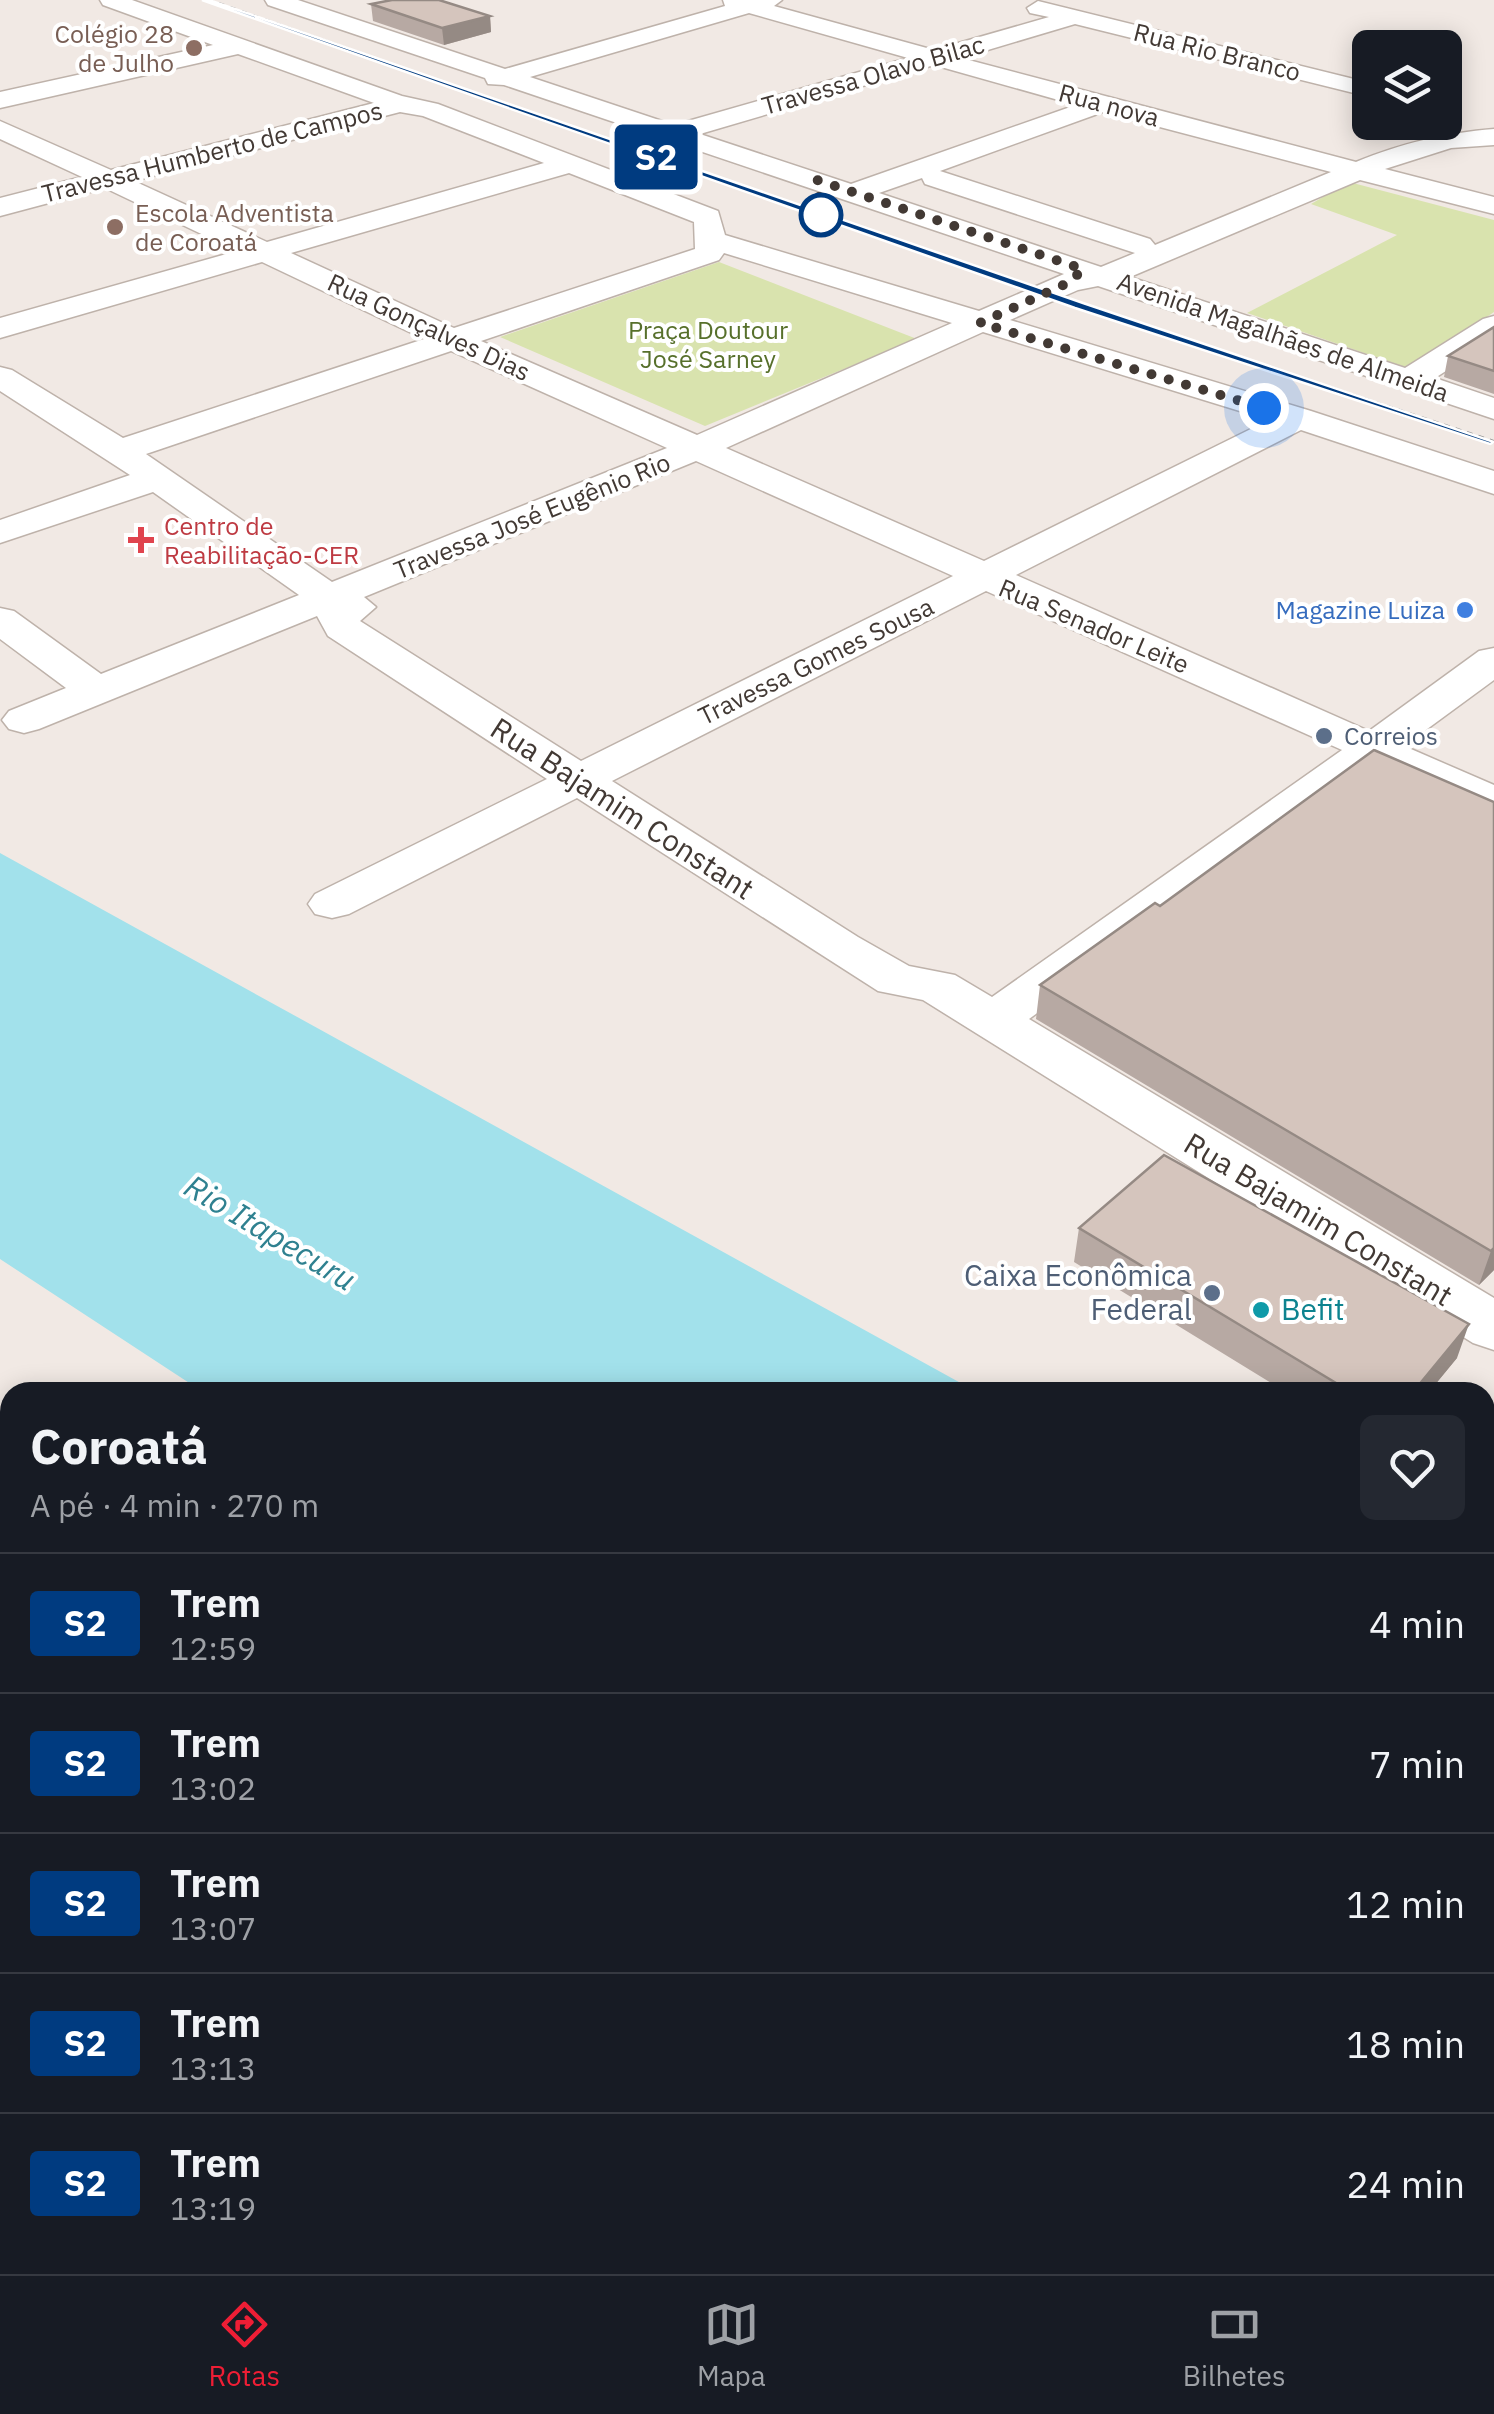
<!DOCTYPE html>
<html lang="pt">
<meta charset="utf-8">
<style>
body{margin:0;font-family:"IBM Plex Sans",sans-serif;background:#242831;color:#f1f3f6;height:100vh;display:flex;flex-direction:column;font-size:38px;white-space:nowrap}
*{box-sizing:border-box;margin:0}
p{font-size:32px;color:#9ea1a6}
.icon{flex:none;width:55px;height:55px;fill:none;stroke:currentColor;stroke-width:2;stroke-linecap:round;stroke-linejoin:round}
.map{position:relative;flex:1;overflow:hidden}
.drawer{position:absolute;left:0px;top:1382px;width:1495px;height:892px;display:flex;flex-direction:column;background:#171b24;border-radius:30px 30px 0 0;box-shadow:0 5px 25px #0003}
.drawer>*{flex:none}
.badge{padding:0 20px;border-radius:8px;font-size:35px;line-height:65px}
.buttons{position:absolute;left:1352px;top:30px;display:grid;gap:20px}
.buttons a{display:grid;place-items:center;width:110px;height:110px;border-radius:15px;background:#171b24;box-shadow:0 5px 25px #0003;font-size:50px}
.you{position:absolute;width:50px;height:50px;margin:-25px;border:8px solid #fff;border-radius:50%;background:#1a73e8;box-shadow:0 0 0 15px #1a73e833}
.map>.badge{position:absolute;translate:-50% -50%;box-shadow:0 0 0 5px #fff}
.round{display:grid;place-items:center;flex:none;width:105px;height:105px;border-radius:15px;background:#242831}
.headline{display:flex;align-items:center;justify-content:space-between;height:170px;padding:0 30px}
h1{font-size:48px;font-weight:700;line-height:75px}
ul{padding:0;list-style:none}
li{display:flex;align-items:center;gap:30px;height:140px;padding:0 30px;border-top:2px solid #363941}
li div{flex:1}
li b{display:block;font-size:38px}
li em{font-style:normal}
li .badge{min-width:110px;font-weight:700;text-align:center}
.dock{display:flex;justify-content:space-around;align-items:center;height:140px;border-top:2px solid #363941;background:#171b24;font-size:28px;color:#9ea1a6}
.dock a{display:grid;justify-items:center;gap:5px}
.dock .selected{color:#ee1e35}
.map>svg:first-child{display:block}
</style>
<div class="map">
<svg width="1494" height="2274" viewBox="0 0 1494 2274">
<rect width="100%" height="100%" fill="#f1e9e4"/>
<path fill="#d9e3ae" d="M1349,182L1494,220V312L1411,369L1247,313L1397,235L1311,204Z
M719,262L917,339L705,426L500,337Z"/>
<path fill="#a2e1eb" d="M0,853L977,1392H203L0,1259Z
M1485,1674L1494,1679V2271L1485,2264Z"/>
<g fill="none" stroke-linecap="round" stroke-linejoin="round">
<defs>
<path id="minor" d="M100,0H132L402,96L438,104L718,211L725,235L979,311L1064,274L504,85L488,84L485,78L268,5L265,0H298L505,69L725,6L723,0H782L774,6L934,50L1049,17L1030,13L1027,8L1038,1L1370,83V97L1075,24L961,58L1356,162C1402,143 1444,133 1494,129V145L1451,148L1385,169L1494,197V214L1360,180L1130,277L1405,368L1483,319L1494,316V340L1435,378L1494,398V419L1098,286L1078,290L1010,320L1311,411L1494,471V494L1301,430L1016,575L1369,731L1479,651L1494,648V680L1404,746L1494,785V816L1377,766L1029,1019L1494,1298V1350L1473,1343L923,1000L878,991L577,798L349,914L332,918L315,914L308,904L315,894L547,779L328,636L317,616L39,729L24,733L9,729L2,720L9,711L66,688L0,639V608L14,611L101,674L299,595L153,492L0,543V520L130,475L0,391V367L12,370L123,438L424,339L262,262L0,338V318L237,251L105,188L0,216V198L82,177L0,139V121L111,170L374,103L238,54L0,108V92L213,45L103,5ZM749,13L908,58L674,125L530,77ZM934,65L1076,105L851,184L700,134ZM400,112L423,116L544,163L267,242L134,181ZM1103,112L1114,115L1331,172L1155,245L1150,239L940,171ZM569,173L694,222L695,249L454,328L291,253ZM922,178L925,184L1135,253L1101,267L879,193ZM724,253L952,323L697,435L481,341L719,260ZM983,332L1269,420L984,561L726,448ZM451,351L667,448L332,582L146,454ZM696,461L953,576L581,761L360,621L376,607L364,597ZM986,591L1342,750L992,997L955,975L909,966L858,937L612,781Z"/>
<path id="major" d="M1494,1804V1883L1485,1886V1807Z
M1130,2265H1220L1216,2274H1126Z"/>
</defs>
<use href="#minor" stroke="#beb2aa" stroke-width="3"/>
<use href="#major" stroke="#dc9a66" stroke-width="3"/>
<use href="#minor" fill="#fff" fill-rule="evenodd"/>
<use href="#major" fill="#f8c295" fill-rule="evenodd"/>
<path stroke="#939393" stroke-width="4" stroke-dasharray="6 6" stroke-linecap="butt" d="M207,0L1044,294L1494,442"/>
</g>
<path fill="#b7a9a3" d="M371,4L490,16L491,32L444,45L373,21Z
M1494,327V394L1444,377L1448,356Z
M1494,802V1270L1479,1285L1036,1019L1040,985L1160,906Z
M1079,1228L1457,1358L1429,1392H1286L1074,1262Z"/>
<path fill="#958a84" d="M490,16L491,32L444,45L442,28Z
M1494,1248V1270L1479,1285L1491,1251Z
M1469,1324L1457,1358L1429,1392H1413Z"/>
<path fill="#d5c5bd" stroke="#958a84" stroke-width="2.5" d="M392,0H439L490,16L442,28L371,4Z
M1494,327V371L1448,356Z
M1374,750L1494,802V1248L1491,1251L1040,985L1155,903L1160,906Z
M1164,1155L1469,1324L1413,1392H1351L1079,1228Z"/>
<path fill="#003b80" stroke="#fff" stroke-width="2.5" d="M202,0H209L1083,303L1494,442L1490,444L1075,308Z"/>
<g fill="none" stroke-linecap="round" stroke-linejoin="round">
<path stroke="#423934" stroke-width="10" stroke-dasharray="0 18" d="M821,215L817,180L1083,269L1070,282L980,323L1264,408"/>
</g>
<g fill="#8d6e63" stroke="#fff" stroke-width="4">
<circle cx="194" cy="48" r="10"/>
<circle cx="115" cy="227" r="10"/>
</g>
<circle fill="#fff" stroke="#003b80" stroke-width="5" cx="821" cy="215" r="20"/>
<path fill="#e0444e" stroke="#fff" stroke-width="4" d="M136 525h10v10h10v10h-10v10h-10v-10h-10v-10h10z"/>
<circle fill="#3f7fe0" stroke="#fff" stroke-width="4" cx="1465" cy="610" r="10"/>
<g fill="#5c6f8a" stroke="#fff" stroke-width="4">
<circle cx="1324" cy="736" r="10"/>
<circle cx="1212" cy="1293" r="10"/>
</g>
<circle fill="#0f9aa8" stroke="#fff" stroke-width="4" cx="1261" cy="1310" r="10"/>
<g text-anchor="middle" stroke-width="8" stroke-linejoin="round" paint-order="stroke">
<g font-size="25" fill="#785e54" stroke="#fff" text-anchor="end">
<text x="174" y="43">Colégio 28<tspan x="174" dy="29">de Julho</tspan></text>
<text x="135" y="222" text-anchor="start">Escola Adventista<tspan x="135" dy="29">de Coroatá</tspan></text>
</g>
<g font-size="25" fill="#423934" stroke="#fff">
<text transform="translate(1217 52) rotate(14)" y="9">Rua Rio Branco</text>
<text transform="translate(873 75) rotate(-16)" y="9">Travessa Olavo Bilac</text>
<text transform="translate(1109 105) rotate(15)" y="9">Rua nova</text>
<text transform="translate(212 152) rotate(-14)" y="9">Travessa Humberto de Campos</text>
<text transform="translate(429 327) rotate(25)" y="9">Rua Gonçalves Dias</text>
<text transform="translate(1283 337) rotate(19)" y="9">Avenida Magalhães de Almeida</text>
<text transform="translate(532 516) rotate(-22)" y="9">Travessa José Eugênio Rio</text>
<text transform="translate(1094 626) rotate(23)" y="9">Rua Senador Leite</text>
<text transform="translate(816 661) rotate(-26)" y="9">Travessa Gomes Sousa</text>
</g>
<g font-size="25" fill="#57702b" stroke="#fff">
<text x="708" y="339">Praça Doutour<tspan x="708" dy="29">José Sarney</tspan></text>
</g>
<g font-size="25" fill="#be3a42" stroke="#fff" text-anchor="start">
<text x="164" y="535">Centro de<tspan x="164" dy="29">Reabilitação-CER</tspan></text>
</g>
<g font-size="25" fill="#366cbe" stroke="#fff" text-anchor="end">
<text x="1445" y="619">Magazine Luiza</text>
</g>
<g font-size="25" fill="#4e5e75" stroke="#fff" text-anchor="start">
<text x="1344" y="745">Correios</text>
</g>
<g font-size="30" fill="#423934" stroke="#fff">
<text transform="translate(622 809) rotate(33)" y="10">Rua Bajamim Constant</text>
<text transform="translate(1318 1220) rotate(31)" y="10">Rua Bajamim Constant</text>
</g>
<g font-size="30" fill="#4e5e75" stroke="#fff" text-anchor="end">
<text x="1192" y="1286">Caixa Econômica<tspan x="1192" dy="34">Federal</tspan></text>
</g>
<g font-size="30" fill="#0d838f" stroke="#fff" text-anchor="start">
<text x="1281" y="1320">Befit</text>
</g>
<g font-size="32" font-style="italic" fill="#2f8190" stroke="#fff">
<text transform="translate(270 1233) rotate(31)" y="11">Rio Itapecuru</text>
</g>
</g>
</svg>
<div class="buttons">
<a><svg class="icon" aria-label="layers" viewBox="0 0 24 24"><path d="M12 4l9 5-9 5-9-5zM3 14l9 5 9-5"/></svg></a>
</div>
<div class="you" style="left:1264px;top:408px"></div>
<b class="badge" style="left:656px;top:157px;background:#003b80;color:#fff">S2</b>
<section class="drawer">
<div class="headline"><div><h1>Coroatá</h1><p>A pé · 4 min · 270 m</p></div><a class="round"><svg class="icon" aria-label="heart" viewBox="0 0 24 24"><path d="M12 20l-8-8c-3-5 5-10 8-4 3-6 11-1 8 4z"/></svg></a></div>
<ul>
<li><span class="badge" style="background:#003b80;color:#fff">S2</span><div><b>Trem</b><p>12:59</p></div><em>4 min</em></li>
<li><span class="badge" style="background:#003b80;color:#fff">S2</span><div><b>Trem</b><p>13:02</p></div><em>7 min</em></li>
<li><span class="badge" style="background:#003b80;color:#fff">S2</span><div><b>Trem</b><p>13:07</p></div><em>12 min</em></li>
<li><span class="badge" style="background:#003b80;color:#fff">S2</span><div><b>Trem</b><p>13:13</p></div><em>18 min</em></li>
<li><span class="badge" style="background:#003b80;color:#fff">S2</span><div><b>Trem</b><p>13:19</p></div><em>24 min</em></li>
</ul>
</section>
</div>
<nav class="dock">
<a class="selected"><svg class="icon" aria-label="directions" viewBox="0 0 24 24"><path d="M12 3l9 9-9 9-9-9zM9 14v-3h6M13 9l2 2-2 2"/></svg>Rotas</a>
<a><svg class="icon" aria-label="map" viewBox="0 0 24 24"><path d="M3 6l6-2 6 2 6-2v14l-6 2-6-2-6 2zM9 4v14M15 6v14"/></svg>Mapa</a>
<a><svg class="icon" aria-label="tickets" viewBox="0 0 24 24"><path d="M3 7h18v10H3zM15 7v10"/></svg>Bilhetes</a>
</nav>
